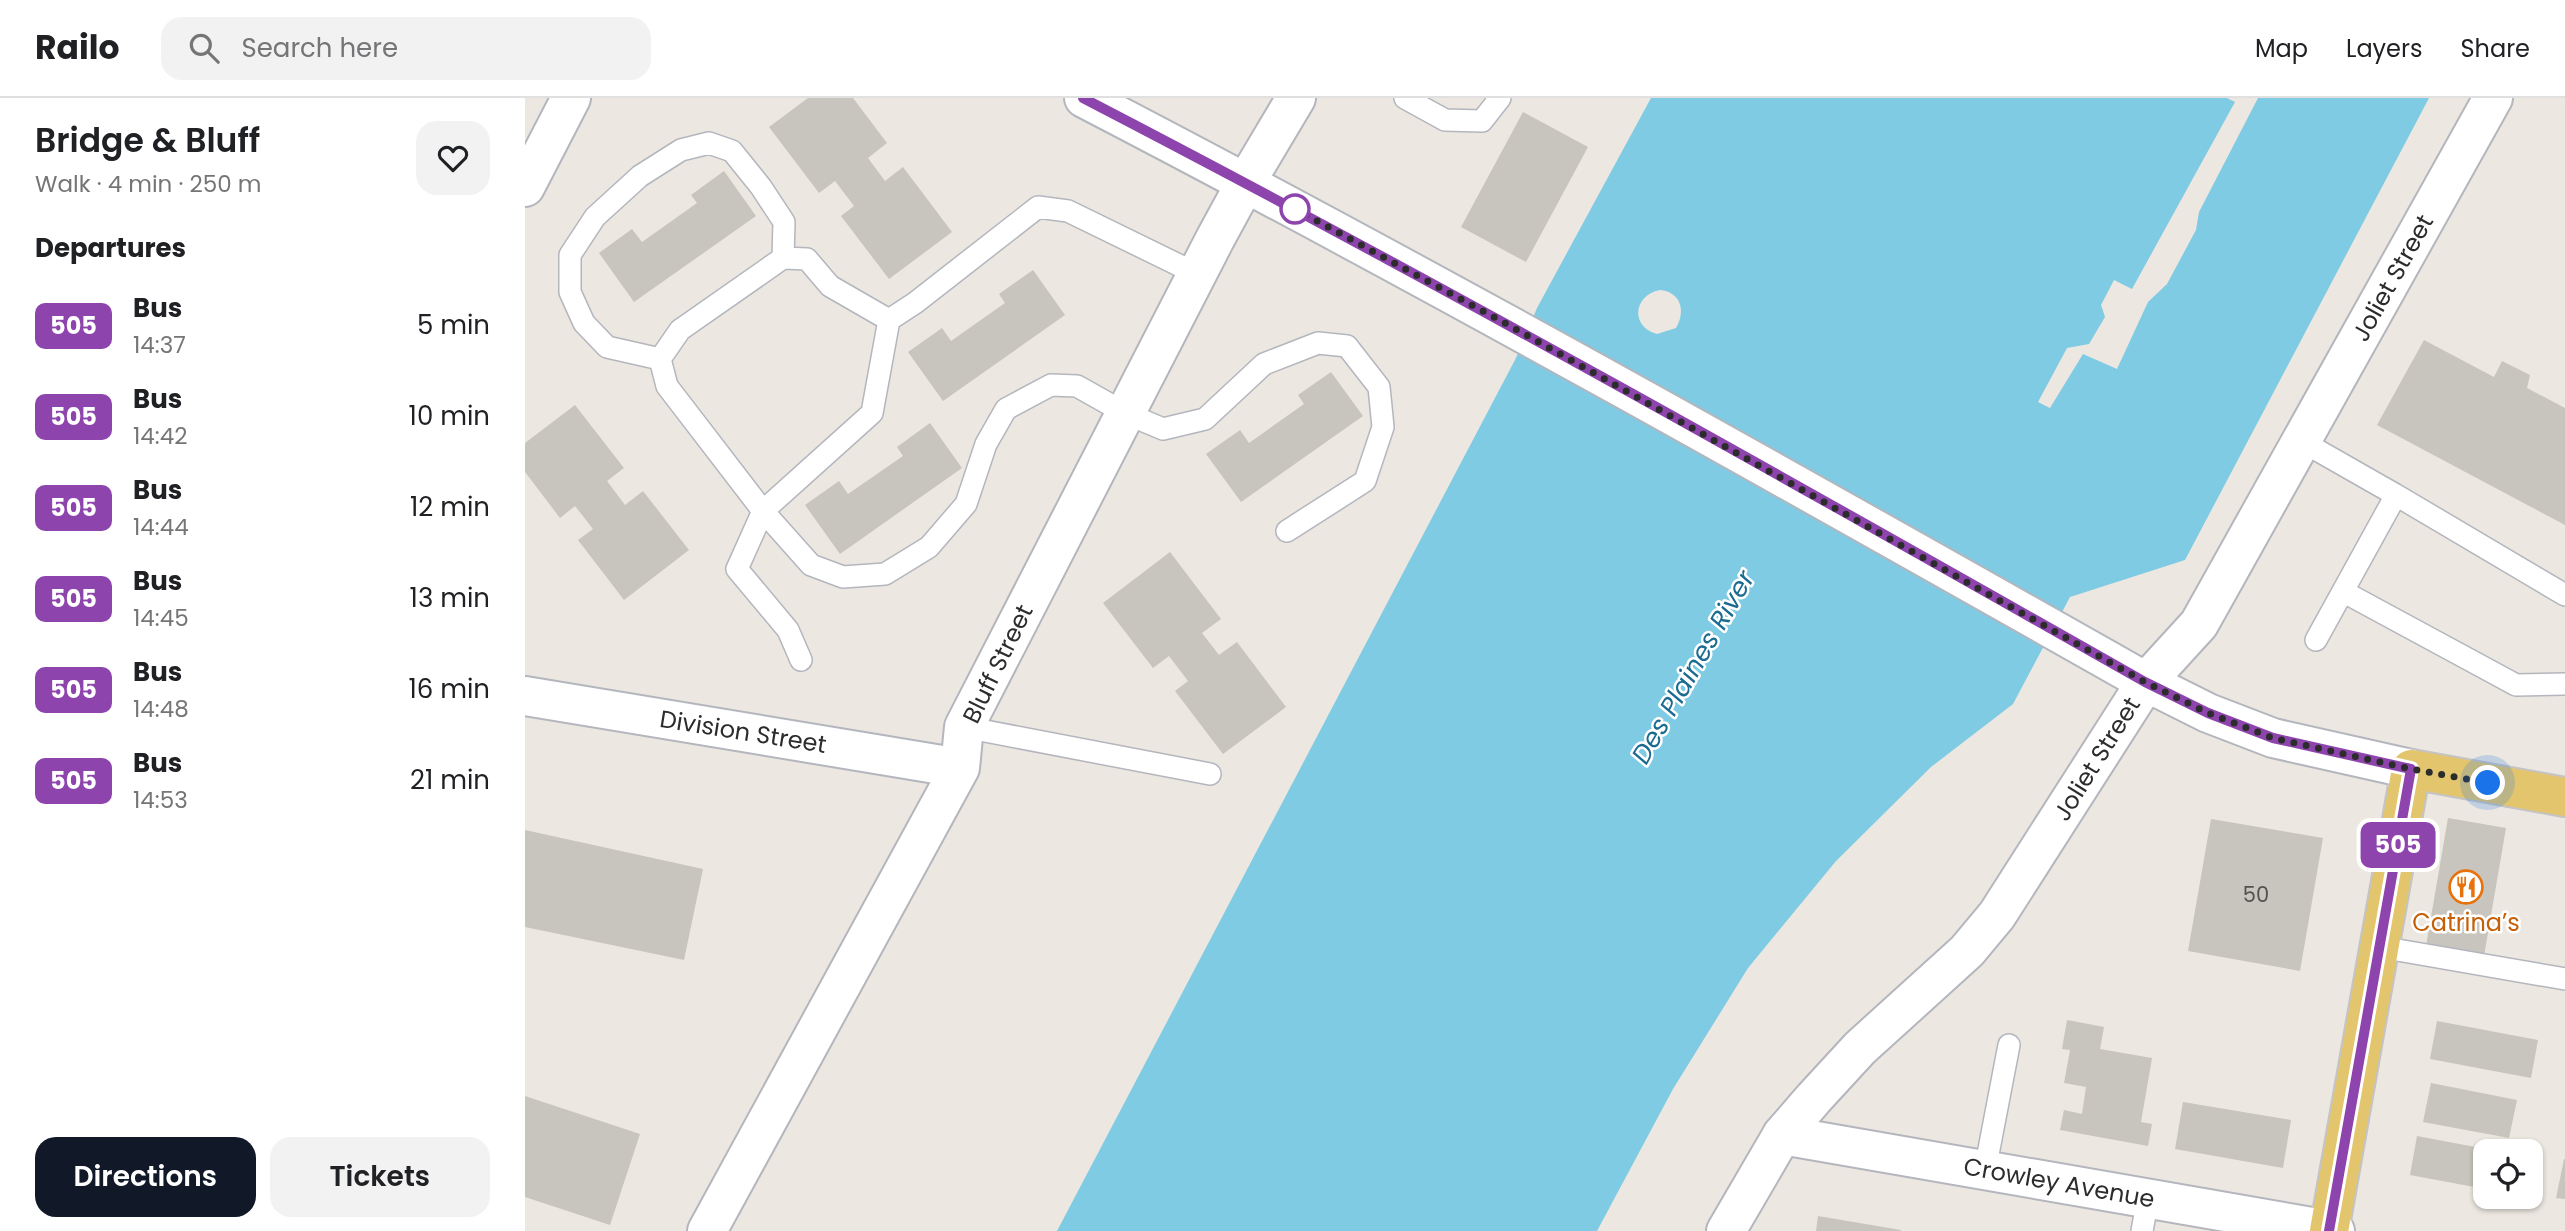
<!DOCTYPE html>
<meta charset="utf-8">
<style>
body{margin:0;font-family:Poppins,sans-serif;background:#f2f2f2;color:#202124;height:100vh;display:flex;flex-direction:column;font-size:26px;white-space:nowrap}
*{box-sizing:border-box;margin:0}
p{font-size:23px;color:#757577}
.icon{flex:none;width:38px;height:38px;fill:none;stroke:currentColor;stroke-width:2;stroke-linecap:round;stroke-linejoin:round}
.map{position:relative;flex:1;overflow:hidden}
.details{display:flex;flex-direction:column;background:#fff;width:525px}
.details>*{flex:none}
.badge{padding:0 14px;border-radius:10px;font-size:24px;line-height:46px}
.tools{position:absolute;left:1948px;top:1041px;display:grid;gap:14px}
.tools a{display:grid;place-items:center;width:70px;height:70px;border-radius:14px;background:#fff;box-shadow:0 2px 5px #0004;font-size:35px}
.you{position:absolute;width:35px;height:35px;margin:-18px;border:5px solid #fff;border-radius:50%;background:#1a73e8;box-shadow:0 0 0 10px #1a73e833}
.map>.badge{position:absolute;translate:-50% -50%;box-shadow:0 0 0 4px #fff}
h2{padding:0 35px;font-size:26px;line-height:63px}
.round{display:grid;place-items:center;flex:none;width:74px;height:74px;border-radius:21px;background:#f2f2f2}
.head{display:flex;align-items:center;justify-content:space-between;height:119px;padding:0 35px}
h1{font-size:33px;font-weight:600;line-height:52px}
.primary-button{display:flex;gap:14px;margin-top:auto;padding:14px 35px}
.primary-button a{flex:1;height:80px;border-radius:21px;background:#111827;color:#fff;font-size:28px;font-weight:600;line-height:80px;text-align:center}
.primary-button a+a{background:#f2f2f2;color:#202124}
ul{padding:0;list-style:none}
li{display:flex;align-items:center;gap:21px;height:91px;padding:0 35px}
li div{flex:1}
li b{display:block;font-size:26px}
li em{font-style:normal}
li .badge{min-width:77px;font-weight:700;text-align:center}
header{display:flex;align-items:center;gap:42px;box-sizing:border-box;height:98px;padding:0 35px;background:#fff;border-bottom:2px solid #e0e0e0}
header strong{font-size:33px}
nav{display:flex;gap:38px;margin-inline-start:auto;font-size:24px}
.search{width:490px;height:63px;background:#f2f2f2;display:flex;align-items:center;gap:18px;box-sizing:border-box;padding:0 24px;border-radius:21px;color:#757577;font-size:26px}
main{display:flex;flex:1;min-height:0}
.map>svg:first-child{display:block}
</style>
<header>
<strong>Railo</strong>
<div class="search"><svg class="icon" aria-label="search" viewBox="0 0 24 24"><circle cx="10" cy="10" r="6"/><path d="M15 15l6 6"/></svg>Search here</div>
<nav><a>Map</a><a>Layers</a><a>Share</a></nav>
</header>
<main>
<section class="details">
<div class="head"><div><h1>Bridge &amp; Bluff</h1><p>Walk · 4 min · 250 m</p></div><a class="round"><svg class="icon" aria-label="heart" viewBox="0 0 24 24"><path d="M12 20l-8-8c-3-5 5-10 8-4 3-6 11-1 8 4z"/></svg></a></div>
<h2>Departures</h2>
<ul>
<li><span class="badge" style="background:#8e44ad;color:#fff">505</span><div><b>Bus</b><p>14:37</p></div><em>5 min</em></li>
<li><span class="badge" style="background:#8e44ad;color:#fff">505</span><div><b>Bus</b><p>14:42</p></div><em>10 min</em></li>
<li><span class="badge" style="background:#8e44ad;color:#fff">505</span><div><b>Bus</b><p>14:44</p></div><em>12 min</em></li>
<li><span class="badge" style="background:#8e44ad;color:#fff">505</span><div><b>Bus</b><p>14:45</p></div><em>13 min</em></li>
<li><span class="badge" style="background:#8e44ad;color:#fff">505</span><div><b>Bus</b><p>14:48</p></div><em>16 min</em></li>
<li><span class="badge" style="background:#8e44ad;color:#fff">505</span><div><b>Bus</b><p>14:53</p></div><em>21 min</em></li>
</ul>
<div class="primary-button"><a>Directions</a><a>Tickets</a></div>
</section>
<div class="map">
<svg width="2040" height="1133" viewBox="0 0 2040 1133">
<rect width="100%" height="100%" fill="#ece7e0"/>
<path fill="#7ecbe3" fill-rule="evenodd" d="M1126,0H1702L1710,4L1607,191L1589,182L1576,207L1580,219L1564,246L1542,250L1513,304L1525,310L1558,256L1592,271L1623,204L1642,186L1671,132L1674,114L1733,0H1904L1660,462L1545,499L1488,606L1406,669L1311,763L1223,870L1148,991L1072,1133H532L991,260L1012,210ZM1135,192C1156,194 1161,213 1151,230L1132,236C1105,229 1108,197 1135,192Z"/>
<path fill="#c8c5be" d="M283,0H328L362,45L343,60L360,83L378,69L427,134L364,181L316,118L329,108L310,83L294,95L244,29Z
M998,14L1063,49L1001,164L936,129Z
M199,73L231,118L109,204L74,155L107,131L117,144L172,105L166,97Z
M508,172L540,217L418,303L383,254L417,230L426,243L480,205L474,196Z
M1899,242L1969,279L1977,263L2005,277L2002,290L2040,310V427L1852,327Z
M806,274L838,318L716,404L681,356L715,332L724,345L779,306L773,297Z
M50,307L99,370L82,383L100,407L118,393L164,452L99,502L53,442L68,431L50,408L35,420L0,374V345Z
M405,325L437,370L315,456L280,407L314,383L323,396L378,358L372,349Z
M645,454L696,521L677,535L694,557L712,544L761,609L698,656L650,593L663,583L644,558L628,570L578,505Z
M1923,720L1981,730L1959,858L1901,848Z
M1686,721L1798,740L1775,873L1663,853Z
M0,732L178,771L159,862L0,829Z
M1542,922L1579,929L1575,951L1627,960L1616,1024L1627,1026L1623,1048L1535,1032L1539,1012L1557,1016L1561,989L1539,985L1545,952L1537,951Z
M1912,923L2013,942L2006,980L1905,961Z
M1906,985L1992,1002L1984,1040L1898,1024Z
M0,998L115,1036L85,1127L0,1099Z
M1658,1004L1766,1022L1758,1070L1650,1051Z
M1892,1038L1966,1052L1960,1054V1091L1885,1077Z
M2039,1061H2040V1101L2031,1100Z
M1293,1118L1376,1132V1133H1291Z"/>
<g fill="none" stroke-linecap="round" stroke-linejoin="round">
<defs>
<path id="service" d="M880,0L920,22L957,23L975,0
M364,222L347,315L238,413L286,467L318,479L360,476L404,449L441,406L461,346L481,311L526,287L552,288L600,315L638,331L680,321L739,266L793,245L822,248L854,289L858,329L840,383L762,433
M135,261L82,249L59,225L45,194V157L70,119L115,78L156,52L184,45L207,53L236,89L259,124L258,160
M1778,344L1871,397
M1819,494L1991,587L2040,586
M1791,542L1871,397L2040,497
M276,562L263,532L212,471L238,413L142,288L135,261L155,232L258,160L282,161L305,188L364,222L390,205L513,109L543,113L672,176
M439,629L685,676
M1855,849L2040,881
M1460,1072L1484,947
M1617,1133L1623,1100"/>
<path id="minor" d="M0,89L46,0
M1621,584L1674,526L1968,0
M0,598L435,670
M1257,1037L1810,1133
M182,1133L435,670L439,629L690,141L721,84L771,0"/>
<path id="tertiary" d="M559,0C917,186 1269,385 1621,584L1683,615L1748,640L1886,671
M1201,1133L1257,1037L1289,1000L1335,950L1442,853L1472,817L1621,584"/>
<path id="primary" d="M1804,1133L1886,671L2040,699"/>
</defs>
<use href="#service" stroke="#b4b6be" stroke-width="24"/>
<use href="#minor" stroke="#b4b6be" stroke-width="42"/>
<use href="#tertiary" stroke="#b4b6be" stroke-width="42"/>
<use href="#primary" stroke="#c4c4c4" stroke-width="42"/>
<use href="#service" stroke="#fff" stroke-width="21"/>
<use href="#minor" stroke="#fff" stroke-width="38"/>
<use href="#tertiary" stroke="#fff" stroke-width="38"/>
<use href="#primary" stroke="#e3c56e" stroke-width="38"/>
</g>
<g fill="none" stroke-linecap="round" stroke-linejoin="round">
<defs>
<path id="line" d="M558,0C917,186 1269,385 1620,584L1683,615L1748,640L1886,671L1804,1133"/>
</defs>
<use href="#line" stroke="#fff" stroke-width="16"/>
<use href="#line" stroke="#8e44ad" stroke-width="10"/>
<path stroke="#2c2c2c" stroke-width="7" stroke-dasharray="0 12.6" d="M770,111L987,229L1620,584L1683,615L1748,640L1886,671L1963,685"/>
</g>
<defs>
<symbol id="restaurant-ring" viewBox="-11 -11 22 22"><circle r="9.5" fill="#fff" stroke="#e8710a" stroke-width="1.5"/><path d="M-5-6h1v4h1v-4h1v4h1v-4h1v5L-1.5 .5V6h-2V.5L-5-1ZM5-6V6H3V1.5H1.5Q1.5-4 5-6Z" fill="#e8710a"/></symbol>
</defs>
<g fill-rule="evenodd">
<use href="#restaurant-ring" x="1922" y="770" width="38" height="38"/>
</g>
<circle fill="#fff" stroke="#8e44ad" stroke-width="3.5" cx="770" cy="111" r="14"/>
<g text-anchor="middle" stroke-width="5" stroke-linejoin="round" paint-order="stroke">
<g font-size="21" fill="#535250">
<text x="1731" y="804">50</text>
</g>
<g font-size="24" fill="#2c2c2c" stroke="#fff">
<text transform="translate(1868 180) rotate(-61)" y="8">Joliet Street</text>
<text transform="translate(473 566) rotate(-64)" y="8">Bluff Street</text>
<text transform="translate(218 634) rotate(9)" y="8">Division Street</text>
<text transform="translate(1572 661) rotate(-58)" y="8">Joliet Street</text>
<text transform="translate(1534 1085) rotate(10)" y="8">Crowley Avenue</text>
</g>
<g font-size="24" fill="#c56008" stroke="#fff">
<text x="1941" y="833">Catrina’s</text>
</g>
<g font-size="26" font-style="italic" fill="#1b6b91" stroke="#fff">
<text transform="translate(1168 569) rotate(-60)" y="9">Des Plaines River</text>
</g>
</g>
</svg>
<div class="tools">
<a><svg class="icon" aria-label="locate" viewBox="0 0 24 24"><circle cx="12" cy="12" r="6"/><path d="M12 2v4M12 18v4M2 12h4M18 12h4"/></svg></a>
</div>
<div class="you" style="left:1963px;top:685px"></div>
<b class="badge" style="left:1873px;top:747px;background:#8e44ad;color:#fff">505</b>
</div>
</main>
